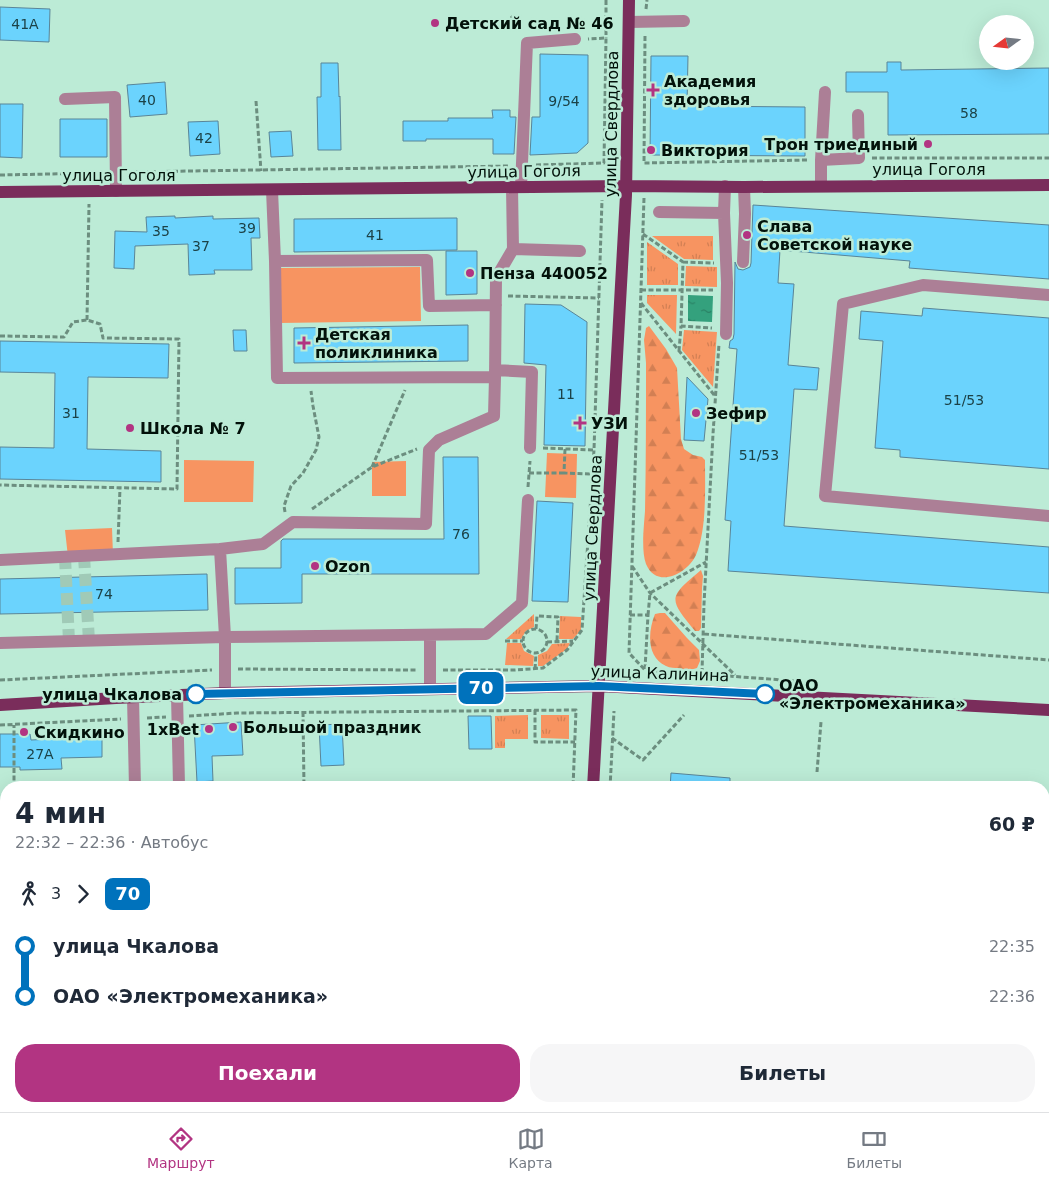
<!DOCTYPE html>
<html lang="ru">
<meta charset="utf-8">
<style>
body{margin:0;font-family:"DejaVu Sans",sans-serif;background:#f6f6f7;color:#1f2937;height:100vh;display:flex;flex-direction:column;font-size:19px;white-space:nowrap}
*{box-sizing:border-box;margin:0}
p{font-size:16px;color:#747a83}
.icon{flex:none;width:28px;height:28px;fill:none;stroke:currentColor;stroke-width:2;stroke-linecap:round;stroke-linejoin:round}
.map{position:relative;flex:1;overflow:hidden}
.drawer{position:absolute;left:0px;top:781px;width:1050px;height:331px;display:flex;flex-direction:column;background:#fff;border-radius:20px 20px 0 0;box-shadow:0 5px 20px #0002}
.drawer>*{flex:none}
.badge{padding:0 10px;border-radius:8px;font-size:18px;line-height:32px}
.needle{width:32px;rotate:255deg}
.buttons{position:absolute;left:979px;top:15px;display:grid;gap:10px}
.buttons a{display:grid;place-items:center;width:55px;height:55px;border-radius:50%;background:#fff;box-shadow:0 5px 20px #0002;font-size:25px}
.map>.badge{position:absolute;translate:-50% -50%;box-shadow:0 0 0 2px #fff}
.legs{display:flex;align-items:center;gap:8px;height:55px;padding:0 15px;font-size:16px}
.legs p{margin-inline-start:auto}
.headline{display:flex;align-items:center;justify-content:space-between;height:85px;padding:0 15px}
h1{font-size:28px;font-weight:600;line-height:38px}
.cta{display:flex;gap:10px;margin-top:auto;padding:10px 15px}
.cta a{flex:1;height:58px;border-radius:20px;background:#b23482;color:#fff;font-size:20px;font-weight:600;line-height:58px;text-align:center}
.cta a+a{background:#f6f6f7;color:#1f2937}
ul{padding:0 15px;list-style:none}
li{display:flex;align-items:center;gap:18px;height:50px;font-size:19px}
li i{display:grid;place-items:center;width:8px;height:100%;margin:0 6px;background:currentColor}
li i::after{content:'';width:12px;height:12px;margin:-6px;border:4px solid;border-radius:50%;background:#fff}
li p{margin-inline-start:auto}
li:first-child i{background:linear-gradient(#0000 50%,currentColor 0)}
li:last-child i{background:linear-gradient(currentColor 50%,#0000 0)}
.menu{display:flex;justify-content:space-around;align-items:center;height:70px;border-top:1px solid #e0e1e3;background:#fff;font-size:14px;color:#747a83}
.menu a{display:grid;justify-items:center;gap:2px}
.menu .selected{color:#b23482}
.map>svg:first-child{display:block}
</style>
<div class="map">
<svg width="1049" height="1112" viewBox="0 0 1049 1112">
<defs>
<pattern id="grass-tufts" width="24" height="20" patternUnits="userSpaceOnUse" patternTransform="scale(1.25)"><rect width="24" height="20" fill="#f79461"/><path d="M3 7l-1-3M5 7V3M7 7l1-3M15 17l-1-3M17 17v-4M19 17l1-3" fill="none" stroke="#d27f53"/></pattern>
<pattern id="forest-firs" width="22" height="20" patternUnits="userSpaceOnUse" patternTransform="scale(1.25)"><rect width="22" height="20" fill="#f79461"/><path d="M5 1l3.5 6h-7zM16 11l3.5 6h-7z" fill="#d27f53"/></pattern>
<pattern id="water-ripples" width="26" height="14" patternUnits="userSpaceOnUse" patternTransform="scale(1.25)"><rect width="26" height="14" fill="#34a17d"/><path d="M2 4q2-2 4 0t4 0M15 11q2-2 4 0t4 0" fill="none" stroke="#2a8265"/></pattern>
</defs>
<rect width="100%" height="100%" fill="#bcebd6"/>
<path fill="url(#grass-tufts)" d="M652,236H713V260L684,259Z
M647,242L678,264V285H647Z
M686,266L717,267V287L685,286Z
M647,295H677L676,334L647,303Z
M684,330L717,332L713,387L682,350Z
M534,614V627L526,631L521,639H506Z
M560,616L581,617V630L573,639H559Z
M507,643H521L524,651L534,656L533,666L505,665Z
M570,643L567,649L543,666H538V655L547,651L552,644Z
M528,715V739H505V748H495V716Z
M541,715H569V739L541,738Z"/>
<path fill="url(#forest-firs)" d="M649,326L666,349L677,368L681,439L684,449L693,455L702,457L705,460C705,488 707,529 696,555C688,573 657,590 646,564C641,550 644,526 645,511C646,462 646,412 646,363L644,340L646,328Z
M701,570L703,576L702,588L701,628L699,631H695C668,598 668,598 701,570Z
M660,613H665L687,638L699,650L700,661L697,668C690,670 685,670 678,668C675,668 670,668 666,666C646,657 648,631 655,614Z"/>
<path fill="#f79461" d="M420,267L421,321L279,323L278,268Z
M547,453L577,454L576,498L545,497Z
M184,460L254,461L253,502H184Z
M406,461V496H372V462Z
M112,528L113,555L68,557L65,530Z"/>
<path fill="url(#water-ripples)" d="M688,295L713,296L712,322L688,321Z"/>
<path fill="#6bd3fd" stroke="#598598" d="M0,7L50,9L49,42L0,40Z
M540,54L588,55V143L577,153L530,155L532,117H540Z
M651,56H688L687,106L805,107V156L650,155Z
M887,62H901V70L1049,68V134L888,135V92H846V72H887Z
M321,63H338L339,97L340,96L341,150H318L317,97H321Z
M165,82L167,114L130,117L127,85Z
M0,104H23L22,158L0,157Z
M492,110H510V117H516L514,154H493V139H426V141H403V121H448V118H493Z
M60,119H107V157H60Z
M218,121L220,154L190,156L188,122Z
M291,131L293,156L271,157L269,132Z
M753,205L1049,225V279L909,268L910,261L780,250L778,283L794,284L788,365L819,368L817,390L794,389L784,526L1049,547V593L728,571L731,521L725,520L737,349L729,348L730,341L733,339L734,334L735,262L738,269L743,270L750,267L751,263Z
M175,216V218L213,216V219L259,218L260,238H251L252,270H214L215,274L189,275L188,244L135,246L134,269L114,268L115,231L147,232L146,217Z
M457,218V250L294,252V219Z
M446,251H477V294L446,295Z
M525,304L561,305L587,322L585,446L544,445L546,365L524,363Z
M923,308L1049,318V469L900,457V450L875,448L883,341L859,339L861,311L922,316Z
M468,325V361L294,363V328Z
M233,330H246L247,351H234Z
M0,341L169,344L168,378L88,377L87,449L161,451V482L0,479V447L54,448L55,373L0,372Z
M687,377L708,399L704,441L684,440Z
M443,457H478L479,574H302V603L235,604V568H281V541L283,539H444Z
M537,501L573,503L568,602L532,601Z
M207,574L208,610L0,614V579Z
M468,716H491L492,749H469Z
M241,722L243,755L212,756L213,781L197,782L194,725Z
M342,724L344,765L321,766L319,725Z
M102,730V757L61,758L62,769L20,770V767H0V734H30L31,740L74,738V731Z
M671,773L730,778V788H670Z"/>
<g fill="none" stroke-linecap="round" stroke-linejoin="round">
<path stroke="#a0cab7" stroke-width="12" stroke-dasharray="12 6" stroke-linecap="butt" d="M84,556L89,641
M65,557L69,641"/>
<path stroke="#6c8e7f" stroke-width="3" stroke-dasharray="5 2.5" stroke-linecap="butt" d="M606,0V38
M646,9L647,0
M511,16L522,30
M645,36L644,163L808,160
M256,101L261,171
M872,158H1049
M536,165L604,163L606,38L588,39
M128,172L510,166
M0,175L102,173
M644,198L629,653L645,670L797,681
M643,234L683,262L681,326L712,328
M683,262L714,263
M641,290H713
M508,296L599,298
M641,303L715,396
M87,320L89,204
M0,336L64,337L73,322L87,320L100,324L103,338L179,339L177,489L0,485
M679,351L681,326
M543,448L594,450
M565,449L564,473L592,474
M372,467L405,390
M529,473H564
M528,487L530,461
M312,509L372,467L417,449
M285,512L284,506L291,486L303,473L316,450L319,437L313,406L311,391
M118,542L120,488
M632,566L650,593L735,675
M630,615H648L645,669
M648,615L650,593L706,562
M523 641a12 12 0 1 1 24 0a12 12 0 1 1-24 0Z
M536,629L537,616L558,617L557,641
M704,634L1049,660
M505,641H523
M547,642L573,641
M238,669L417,670
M535,669L536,653
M443,670H515L543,668L567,650L582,630L594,450L602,200
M702,673L704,604L713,434L719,344
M0,680L212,670
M535,710V742H575
M303,712L304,788
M189,716L237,713L576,710L573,788
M147,718L166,717
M0,725L121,719
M612,738L643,760L684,715
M817,772L821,722
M14,788V725
M610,788L614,711
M509,1112L514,1106
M595,1112V1106"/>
<path stroke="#ac7f96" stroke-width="12" d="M629,22L684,21
M65,99L115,97L116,191
M821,160L825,92
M725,186L724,213L727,283L726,334
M821,186V160L859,158L858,115
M521,187L527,43L575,39
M272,190L275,261L427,260L429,306L496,305
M659,212L724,213
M513,249L580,251
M275,261L277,378L495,377L496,278L513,249L512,187
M743,262L745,214L744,187
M1049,295L923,285L843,304L825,496L1049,516
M495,370L532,372L530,448
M0,560L220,549
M430,635V689
M0,643L225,637L486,634L522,603L528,500
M225,693V637L220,549L263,544L293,522L426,524L429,450L439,440L494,416L495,377
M177,695L179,786L178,788
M133,697L135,788
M1044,860L1049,861
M1044,1061H1049
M97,1106L98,1112
M288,1106V1112
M745,1106V1112
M946,1112V1106"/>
<path stroke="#7a2d5b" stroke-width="12" d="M0,192L626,186L744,187L1049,185
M0,705L116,698L225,693L599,686L1049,710
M593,788L626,195L629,0
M575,1112V1106"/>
</g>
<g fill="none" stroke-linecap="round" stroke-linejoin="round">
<defs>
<path id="line-1" d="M196,694L599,686L765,694"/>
</defs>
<use href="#line-1" stroke="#fff" stroke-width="11"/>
<use href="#line-1" stroke="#0072bc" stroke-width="8"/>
</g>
<g fill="#b23482" stroke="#bcebd6" stroke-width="2">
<circle cx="435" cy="23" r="5"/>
<path d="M650.5 82.5h5v5h5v5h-5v5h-5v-5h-5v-5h5z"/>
<circle cx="928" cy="144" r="5"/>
<circle cx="651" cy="150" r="5"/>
<circle cx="747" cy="235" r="5"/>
<circle cx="470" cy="273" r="5"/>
<path d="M301.5 335.5h5v5h5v5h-5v5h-5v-5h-5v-5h5z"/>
<circle cx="696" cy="413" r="5"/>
<path d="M577.5 415.5h5v5h5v5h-5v5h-5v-5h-5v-5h5z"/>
<circle cx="130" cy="428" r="5"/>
<circle cx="315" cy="566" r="5"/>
<circle cx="233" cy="727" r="5"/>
<circle cx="209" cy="729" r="5"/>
<circle cx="24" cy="732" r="5"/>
</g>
<g fill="#fff" stroke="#0072bc" stroke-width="2.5">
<circle cx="196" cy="694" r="9"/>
<circle cx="765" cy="694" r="9"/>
</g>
<g text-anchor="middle" stroke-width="5" stroke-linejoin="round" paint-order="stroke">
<g font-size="14" fill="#1c4247">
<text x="25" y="29">41А</text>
<text x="147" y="105">40</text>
<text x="564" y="106">9/54</text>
<text x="969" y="118">58</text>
<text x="204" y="143">42</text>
<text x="247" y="233">39</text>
<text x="161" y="236">35</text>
<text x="375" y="240">41</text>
<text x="201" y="251">37</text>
<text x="566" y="399">11</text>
<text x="964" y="405">51/53</text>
<text x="71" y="418">31</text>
<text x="759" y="460">51/53</text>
<text x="461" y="539">76</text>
<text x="104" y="599">74</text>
<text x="40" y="759">27А</text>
</g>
<g font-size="16" font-weight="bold" fill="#02110a" stroke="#bcebd6" text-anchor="start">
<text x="445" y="29">Детский сад № 46</text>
<text x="664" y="87">Академия<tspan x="664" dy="18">здоровья</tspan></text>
<text x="918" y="150" text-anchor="end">Трон триединый</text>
<text x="661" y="156">Виктория</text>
<text x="757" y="232">Слава<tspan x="757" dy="18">Советской науке</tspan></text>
<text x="480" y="279">Пенза 440052</text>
<text x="315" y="340">Детская<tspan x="315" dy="18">поликлиника</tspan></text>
<text x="706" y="419">Зефир</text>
<text x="591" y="429">УЗИ</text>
<text x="140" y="434">Школа № 7</text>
<text x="325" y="572">Ozon</text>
<text x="243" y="733">Большой праздник</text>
<text x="199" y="735" text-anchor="end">1xBet</text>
<text x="34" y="738">Скидкино</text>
</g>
<g font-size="16" fill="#02110a" stroke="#bcebd6">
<text transform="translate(611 124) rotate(-89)" y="6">улица Свердлова</text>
<text x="929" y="175">улица Гоголя</text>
<text transform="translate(524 171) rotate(-1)" y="6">улица Гоголя</text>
<text x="119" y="181">улица Гоголя</text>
<text transform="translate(592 528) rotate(-87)" y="6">улица Свердлова</text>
<text transform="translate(660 673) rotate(2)" y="6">улица Калинина</text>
</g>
<g font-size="16" font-weight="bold" fill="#02110a" stroke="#bcebd6" text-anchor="start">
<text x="779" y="691">ОАО<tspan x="779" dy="18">«Электромеханика»</tspan></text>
<text x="182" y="700" text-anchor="end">улица Чкалова</text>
</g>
</g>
</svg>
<div class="buttons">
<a><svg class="needle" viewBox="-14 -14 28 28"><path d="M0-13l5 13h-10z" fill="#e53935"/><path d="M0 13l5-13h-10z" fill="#747a83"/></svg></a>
</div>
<b class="badge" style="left:481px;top:688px;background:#0072bc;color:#fff">70</b>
<section class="drawer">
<div class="headline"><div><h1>4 мин</h1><p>22:32 – 22:36 · Автобус</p></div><b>60 ₽</b></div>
<div class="legs"><svg class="icon" aria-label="walk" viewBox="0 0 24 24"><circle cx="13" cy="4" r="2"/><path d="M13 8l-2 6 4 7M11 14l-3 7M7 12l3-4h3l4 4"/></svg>3<svg class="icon" aria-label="forward" viewBox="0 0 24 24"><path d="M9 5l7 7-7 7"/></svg><b class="badge" style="background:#0072bc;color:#fff">70</b></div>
<ul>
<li><i style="color:#0072bc"></i><b>улица Чкалова</b><p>22:35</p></li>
<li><i style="color:#0072bc"></i><b>ОАО «Электромеханика»</b><p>22:36</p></li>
</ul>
<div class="cta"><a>Поехали</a><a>Билеты</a></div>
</section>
</div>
<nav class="menu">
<a class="selected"><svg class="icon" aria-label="directions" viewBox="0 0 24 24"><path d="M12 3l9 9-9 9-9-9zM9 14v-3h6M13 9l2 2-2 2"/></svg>Маршрут</a>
<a><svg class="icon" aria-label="map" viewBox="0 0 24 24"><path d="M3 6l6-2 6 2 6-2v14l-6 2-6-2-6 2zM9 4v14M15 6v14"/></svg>Карта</a>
<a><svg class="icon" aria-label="tickets" viewBox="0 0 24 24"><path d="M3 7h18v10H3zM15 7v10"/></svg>Билеты</a>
</nav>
